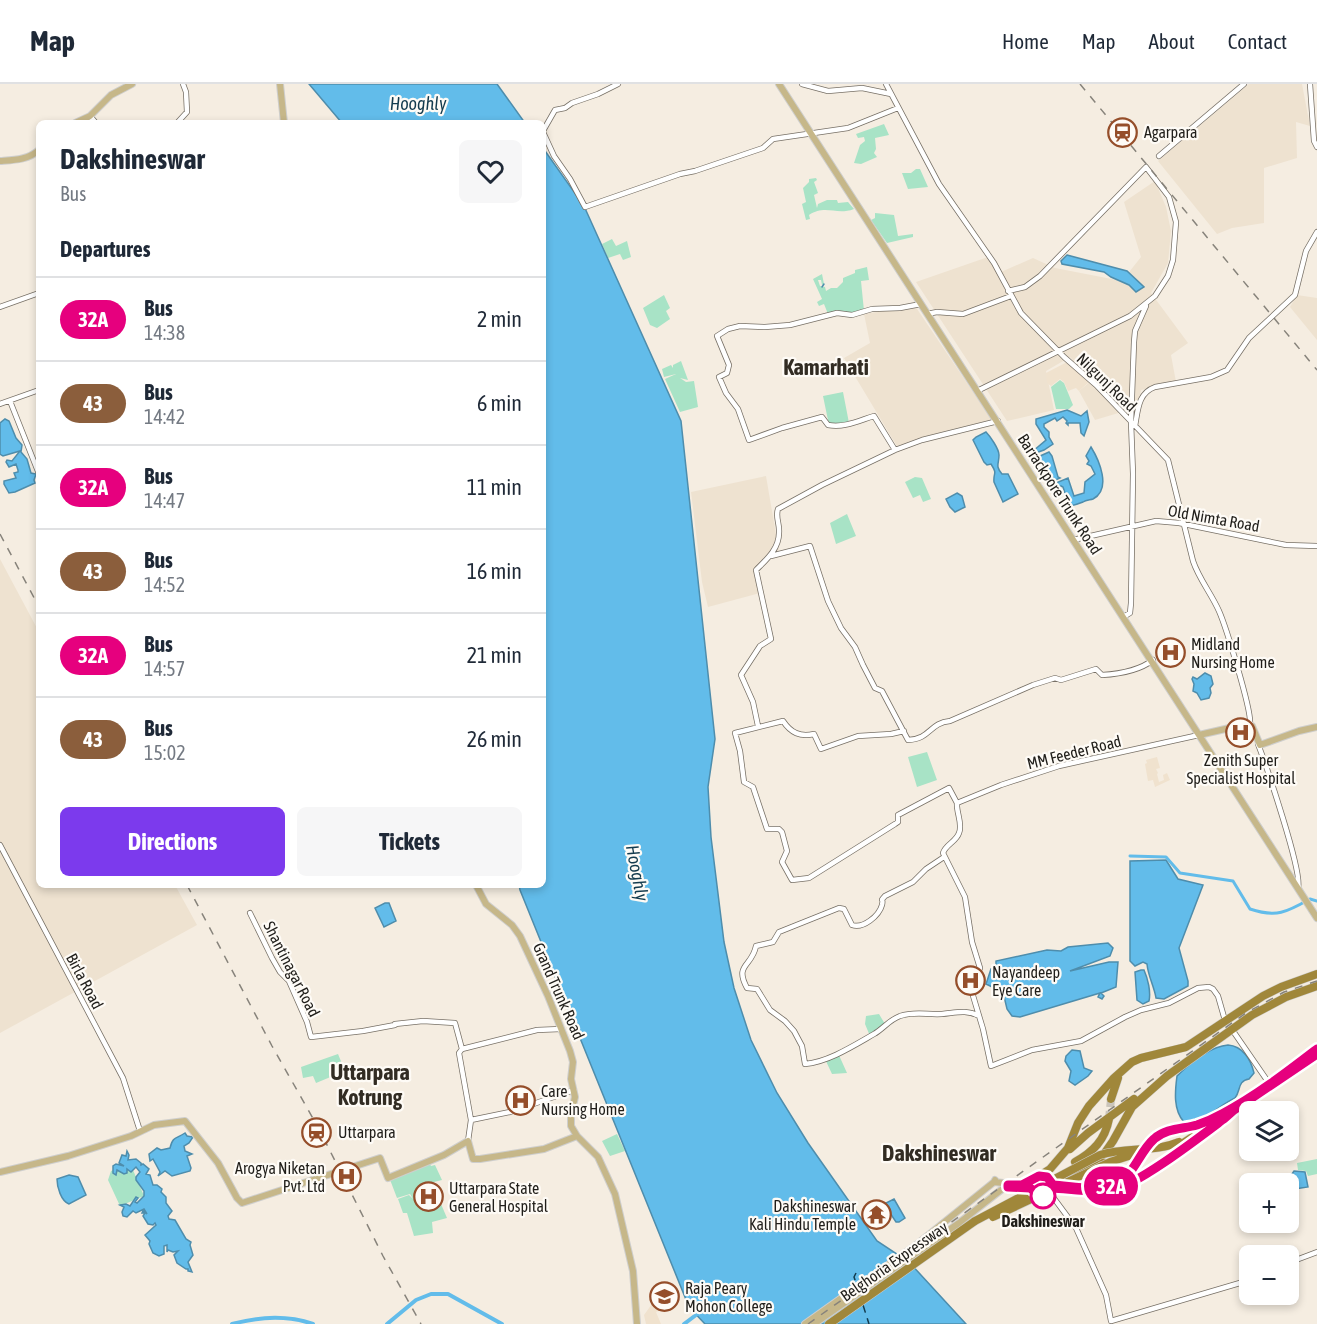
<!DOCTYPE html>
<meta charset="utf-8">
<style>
body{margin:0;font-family:"Asap Condensed",sans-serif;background:#f6f6f7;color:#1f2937;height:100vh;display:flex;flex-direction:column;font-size:22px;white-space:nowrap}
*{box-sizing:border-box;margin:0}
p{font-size:20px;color:#747a83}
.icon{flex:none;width:33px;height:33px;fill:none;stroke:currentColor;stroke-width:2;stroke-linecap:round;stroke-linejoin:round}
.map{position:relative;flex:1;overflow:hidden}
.side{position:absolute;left:36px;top:36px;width:510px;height:768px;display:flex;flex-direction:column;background:#fff;border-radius:9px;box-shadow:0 3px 9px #0003}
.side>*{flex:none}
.badge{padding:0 12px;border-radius:20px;font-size:21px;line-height:39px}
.controls{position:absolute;left:1239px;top:1017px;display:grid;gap:12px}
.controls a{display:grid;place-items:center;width:60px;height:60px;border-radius:9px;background:#fff;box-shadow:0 3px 9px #0003;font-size:30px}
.map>.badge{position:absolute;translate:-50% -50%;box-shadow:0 0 0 3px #fff}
h2{padding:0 24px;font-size:22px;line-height:54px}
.round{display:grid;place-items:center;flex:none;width:63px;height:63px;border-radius:9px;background:#f6f6f7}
.headline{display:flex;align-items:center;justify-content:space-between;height:102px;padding:0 24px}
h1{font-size:28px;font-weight:700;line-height:45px}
.action{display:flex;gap:12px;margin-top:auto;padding:12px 24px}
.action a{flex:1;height:69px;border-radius:9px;background:#7c3aed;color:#fff;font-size:24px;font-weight:700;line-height:69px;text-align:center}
.action a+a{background:#f6f6f7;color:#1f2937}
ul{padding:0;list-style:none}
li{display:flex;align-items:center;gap:18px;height:84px;padding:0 24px;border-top:2px solid #e0e1e3}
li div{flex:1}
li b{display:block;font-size:22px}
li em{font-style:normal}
li .badge{min-width:66px;font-weight:700;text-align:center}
header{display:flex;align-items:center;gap:36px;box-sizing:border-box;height:84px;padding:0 30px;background:#fff;border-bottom:2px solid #e0e1e3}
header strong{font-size:28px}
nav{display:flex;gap:33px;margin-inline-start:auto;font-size:21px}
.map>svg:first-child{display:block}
</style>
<header>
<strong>Map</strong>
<nav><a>Home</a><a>Map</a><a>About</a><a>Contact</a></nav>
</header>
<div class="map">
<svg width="1317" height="1240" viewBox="0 0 1317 1240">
<rect width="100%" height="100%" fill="#f5ede1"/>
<path fill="#eee2d0" d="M1249,0H1302L1310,42L1296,38L1297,74L1264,84V139L1232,144L1217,150L1158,77Z
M1155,97L1166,123L1171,147L1168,179L1151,209L1188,259L1171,271L1176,298L1141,306L1135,334L1125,327L1095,336L1079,307L1091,297L1070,273L1046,287L1054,326L1007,337L916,198L988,173L1001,188L1033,174L1055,184L1122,197L1141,173L1124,118Z
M1297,211L1317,214V256L1290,223Z
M915,222L994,339L898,364L844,274L870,259L864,230Z
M766,392L779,468L754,488L760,509L708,523L702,498L691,408Z
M0,475L39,548V801H175L197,841L0,949Z"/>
<path fill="#f0e2ce" d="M1067,278L1089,298L1079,307L1076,304L1068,307L1064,298L1060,295L1051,302L1047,299L1046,289Z
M1157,673L1160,684L1156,685L1158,689L1157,690L1159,698L1164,696L1163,691L1167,689L1170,696L1155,703L1153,696L1148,697L1145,680L1147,679L1146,676Z
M674,1201L676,1206L671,1208L672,1213L664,1216L666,1224L656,1228L661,1240H646L644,1231L659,1210V1206Z"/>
<path fill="#a8e3c6" d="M884,40L889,51L875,54L876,65L874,69L877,73L861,80L854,79L860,61L865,57L864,53L858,54L856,50Z
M916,85H920L928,103L908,105L902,89H911Z
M816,94L817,96L814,98L818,109L814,111L817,124L818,120L827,116H837L838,119L848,118L854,125C836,132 826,120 809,131L810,135L806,136L802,120L806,118L803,104L809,98V95Z
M875,129L894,131L898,152L913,150V153L887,159L871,136L875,134Z
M612,155L616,162L627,157L631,173L623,176L620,170L608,174L602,160Z
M867,183L869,196L861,197L864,227L859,229L828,230L824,220L819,222L817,218L822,215L813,195L822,190L824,200L822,201L821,196H818L820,202L825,203L826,207L831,204H837L843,198V194L855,189V186Z
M664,211L670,224L666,227L670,235L657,244L650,241L643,224Z
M681,277L688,296L680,294L686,298L694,297L698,323L680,328L665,295L676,290L664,293L662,285L671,281L673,284V281Z
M1060,296L1064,299L1073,321L1069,325H1056L1051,303Z
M843,308L849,339L829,341L823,312Z
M915,393L922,394L931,415L923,418L920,411L913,414L905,398Z
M847,430L856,452L836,460L830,439Z
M927,668L937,696L917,703L908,673Z
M879,930L885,940L870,952L865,940L866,932Z
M838,969L847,989L832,990L825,975Z
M338,970L345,987L316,999L313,992L303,994L301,983Z
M617,1050L625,1067L610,1072L602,1057Z
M1317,1075V1090L1308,1092L1306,1087L1298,1086L1297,1079Z
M429,1078L431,1082L435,1081L442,1096L434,1098L431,1102L424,1103V1105L421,1107L423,1112L413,1116L418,1115L420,1118L425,1116L429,1123L436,1119L438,1122L441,1120L447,1134L432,1138L433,1149L414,1152L407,1129H403L398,1115L409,1111L413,1115L410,1110L397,1114L389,1093Z
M123,1082L133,1086L144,1112L120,1122L108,1096L111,1087Z"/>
<path fill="#62bcea" stroke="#4e8dac" stroke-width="1.5" d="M309,0H497L525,39H342Z
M543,64L584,122L681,337L715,655L708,703L711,753L724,858L734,904L751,956L777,1009L808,1059L877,1157L909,1178L966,1240H705L689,1223L520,806L519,801H543Z
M1067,171L1127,187L1144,203L1136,208L1129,201L1111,193L1104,188L1062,180L1061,177Z
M1067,326L1081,332L1087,327L1089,338L1084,352L1081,349L1080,339H1068V341L1066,339L1067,337L1063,333L1057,337L1055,334L1044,340V343L1049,348V353L1053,360L1044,366L1033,370V367L1046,356L1036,340V335Z
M5,335L9,337L16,354L22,361L21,368L27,375L31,389L36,390L34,396L35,399L15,408L9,409L4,400V397L16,394L14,389L18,388V386L16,380L9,383L6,378L7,376L12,377L20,367L3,372L0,370V339Z
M986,348C990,352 999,365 999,371C999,380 995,382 1002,390H1008L1018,410L1003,418L994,398C993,388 998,391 991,380L987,381L984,378L973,356L976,353Z
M1091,363C1099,376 1112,405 1093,415C1090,416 1086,416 1083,418C1078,420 1075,421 1070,422L1066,426L1064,422L1066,412L1063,403L1061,402L1055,407L1051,401L1068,394L1074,412L1084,409L1085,398L1095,390L1091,382L1087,380L1089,377L1086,372Z
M1049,368L1052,372L1058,393L1060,394L1051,398L1040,378V372Z
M957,409L962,412L965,423L955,428L950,423L946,415Z
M1205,589L1211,592L1213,600L1210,604L1211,609L1209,614L1201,616L1197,609L1193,607L1194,600L1192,595L1193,593L1197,595Z
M1166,776L1178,795L1203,801L1179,864L1188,897V902L1164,915L1156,914C1154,902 1148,892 1147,880L1143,878L1135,882L1130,877V777Z
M385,819H389L396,837L384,843L375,824Z
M1108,859L1113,864L1110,872L1070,887L1109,878H1118L1116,903L1101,909L1104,912L1102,915L1098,913L1100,909L1020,933L1012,932L1007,925L1003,908L986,900L991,885L996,884V877L1047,866L1061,867L1068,863Z
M1141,886H1144C1148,895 1151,908 1149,917L1143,920L1137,916L1135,888Z
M1228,961C1243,962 1251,976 1254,989L1249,995C1237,997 1241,1007 1235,1014C1217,1023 1206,1037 1184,1038C1173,1026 1175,1007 1177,992C1190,979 1209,963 1228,961Z
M1072,966L1080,967L1084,984L1092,987L1088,992L1075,1001L1069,997L1071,987L1065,977L1066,972Z
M185,1049L187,1052L193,1053L189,1059L184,1062L185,1067L192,1070L187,1072L191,1084L190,1087L172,1092L165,1087L158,1092L160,1088L153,1075L150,1077L149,1070L157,1064L161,1066L170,1064C173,1052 176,1055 185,1049Z
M127,1067L129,1071L128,1076L136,1075L141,1079V1081L143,1080L149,1085L146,1090L150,1091L153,1101H157L162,1105L161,1108L166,1113V1119L172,1127L168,1132L169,1135L175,1136L186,1155L191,1158L190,1161L193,1171L188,1178L192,1188L188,1187V1185H186L177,1179L174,1171L178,1167L173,1168L168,1166L167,1168V1161L164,1162V1170L159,1172L153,1169L149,1160L150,1157L145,1151L156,1141L155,1139L153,1141L148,1140L143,1132L145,1129H142L143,1127L147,1130L144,1125L136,1129L133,1127L127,1133L123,1132L122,1128L124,1123L120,1121L126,1120L130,1122L136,1113L138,1114L135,1118L137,1119L144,1112V1107L136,1096V1093L140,1088L136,1083L131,1088L127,1085V1089L124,1090L117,1086L116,1091L113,1089V1082L116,1080L124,1082L119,1079L122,1071L126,1072Z
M1294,1087L1305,1088L1308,1103L1295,1105L1292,1090Z
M69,1091L78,1093L86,1111L69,1120C61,1117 57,1103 57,1095Z
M894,1115L905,1134L899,1138H896L884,1120Z"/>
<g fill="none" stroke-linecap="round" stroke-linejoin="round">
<path stroke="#4e8dac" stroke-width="1.5" d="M822,203L824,200"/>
<path stroke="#62bcea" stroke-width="3" d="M1130,772L1166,773L1180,789L1233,797L1250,825C1277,834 1287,828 1310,815L1317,817"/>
<path stroke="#62bcea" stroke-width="4" d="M232,1240C258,1233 287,1231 313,1240
M387,1240L416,1216L431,1210H448L502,1240
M684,1240L696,1231"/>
<path stroke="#133b4e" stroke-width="1.5" stroke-dasharray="8 6" stroke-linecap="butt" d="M856,1189L854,1193L856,1199
M863,1221L869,1240"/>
<path stroke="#cac4b9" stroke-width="8" stroke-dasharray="8 4" stroke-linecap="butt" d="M1109,1035L1111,1015"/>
<defs>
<path id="minor" d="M802,0L828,7L862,4L891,10
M886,0L939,100L994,179L1021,229L1064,273L1096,301L1168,376L1193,477C1199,495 1211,509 1219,527C1226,543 1252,627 1250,640
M1310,0L1314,57L1317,63
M90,32L96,39
M177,39L187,28L186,8L183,0
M543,47L555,26L565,24L572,19L598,10L618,0
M543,48L554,72L570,95L585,123L680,90L695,87L763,64L773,55L848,44L898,24
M1159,72L1244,0
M0,223L39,209
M927,230L937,228L963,230L1011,212
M977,307L1130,232L1155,212L1168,192L1173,176L1176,138L1169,113L1146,83L1040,192L1025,203L1008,207
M10,317L39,390
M0,320L39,306
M1135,342C1138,326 1138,309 1155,303L1211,293L1227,286L1249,254L1295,211L1306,167L1317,148
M895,366L874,332C858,337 844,344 828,341L822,333L782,344L749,356L738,325L726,309L719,293L727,289L729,281L717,252L728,245L740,242L765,243L790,241L837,229L852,231L872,225L900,224L921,220
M1073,456L1156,437L1179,439L1286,461L1317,462
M771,472L810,462L828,517L841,544L855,563L863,581L875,604L882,607L908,656C931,655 929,639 950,637L1033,601L1055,594L1061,596L1096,585L1102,591C1119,590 1140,586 1153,576
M1125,532L1130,529L1131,519L1133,390L1131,338L1134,258L1135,247L1146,222
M758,642L753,618L741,591L760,562L771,555L756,486C766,476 779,465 779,449C780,440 775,433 778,425L822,401L895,366L922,356L998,337
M904,647L891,650L858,652L821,665L814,650C800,653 791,649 783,637L735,649L740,667L744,698L753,703L767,745H779L782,748L787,767L782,778L792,796L809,794L895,740L898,738V731L949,704L957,719
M1258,660C1266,681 1303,789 1298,804
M957,719C956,728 963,740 959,749C956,758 946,760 943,769L965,813L972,858L980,884L971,905L983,945L991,982L1032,966L1081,957L1125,933L1141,926L1169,919L1198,904L1209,903L1213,905L1218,912L1224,933
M957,719L1001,701L1059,682L1199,651
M0,761L123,994L140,1047
M944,773L926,785L913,798L885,812C879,819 884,812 882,821C879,832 863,845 852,841L844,825L839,824L779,848L773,858L756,862C752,883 734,880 747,904L757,905L770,926L785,937L794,947L802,962L805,980C828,978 853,962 874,950C883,945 889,936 900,932C915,927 927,931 942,930C955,929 966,925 979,932
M250,829L272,874L280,888L289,897L307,938L311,953L363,947L395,941
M395,940L423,937L455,939L462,965L459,969L471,1036L468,1057
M1233,947L1271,1002
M462,965L537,946L561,945
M471,1036L510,1028L574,1006
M1050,1109L1076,1144L1106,1211L1111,1237L1250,1196
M1288,1179L1317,1168"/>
<path id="major" d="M280,0L284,39
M779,0L1317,834
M75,39L90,32L111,11L132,0
M0,77C14,76 28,76 39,66
M1199,651L1247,640L1252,642L1260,661L1299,647L1317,643
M476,801L486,820L512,841L520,852L548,912L570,967L573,978L571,995L575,1013L571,1030V1042L577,1052L598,1073L615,1110L633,1187L637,1240
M0,1088L68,1072L131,1052L154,1041L185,1037L218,1079L237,1114L242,1119L380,1074L388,1094L444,1071L468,1057L473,1075H480L544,1065L577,1052
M994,1098L1022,1101L1043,1092C1052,1094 1055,1101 1050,1108
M1062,1101L1097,1103
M1107,1103C1135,1097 1137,1067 1157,1052C1169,1044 1184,1045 1197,1041C1204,1039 1211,1035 1218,1032C1252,1016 1287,987 1317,965
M1092,1106C1131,1108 1157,1081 1188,1060
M805,1240L916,1161L994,1098L995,1096
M814,1240L959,1139L1001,1106C1010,1101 1027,1100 1034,1107"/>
<path id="highway" d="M1111,1015L1118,994
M1180,1061L1234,1026
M1070,1065L1088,1049L1134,1015
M1075,1078C1093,1068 1105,1056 1109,1035
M1076,1089L1104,1070L1113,1057L1132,1023L1167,992L1252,931L1286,913L1317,902
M1039,1092L1050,1085L1068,1064L1078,1039L1089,1022L1114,994L1132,978L1141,974L1186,963L1263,912L1281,903L1317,890
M1094,1103L1109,1100L1117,1092L1115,1083L1104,1079
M829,1240L975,1137"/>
</defs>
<use href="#minor" stroke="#777066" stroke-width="6"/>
<use href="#major" stroke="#cececd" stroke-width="8"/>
<use href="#highway" stroke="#cececd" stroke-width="9"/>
<use href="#minor" stroke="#fff" stroke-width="4.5"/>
<use href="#major" stroke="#c6b789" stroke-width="6"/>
<use href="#highway" stroke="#a0873a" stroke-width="8"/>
<path stroke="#87837b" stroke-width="1.5" stroke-dasharray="8 8" stroke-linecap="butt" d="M1080,0L1317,286
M0,450L39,523
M187,801L272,962L319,1045L383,1172L421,1240
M808,1240L1246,929L1284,908L1317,897"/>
<defs>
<path id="highway-bridge" d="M993,1133L1110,1078L1138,1069
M975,1137L1100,1071C1126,1062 1154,1069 1179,1058"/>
</defs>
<use href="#highway-bridge" stroke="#cececd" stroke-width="9" stroke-linecap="butt"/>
<use href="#highway-bridge" stroke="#a0873a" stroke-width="8"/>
</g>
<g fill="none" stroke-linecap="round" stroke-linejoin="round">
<defs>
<path id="line" d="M1317,965C1287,988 1256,1012 1222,1030C1215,1034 1206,1038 1197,1041C1183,1045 1166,1044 1154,1055C1138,1069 1134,1094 1112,1102C1095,1107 1071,1102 1053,1101L1047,1093L1039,1092L1022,1101H1008V1103L1030,1104C1038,1110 1046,1117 1052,1104C1071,1105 1093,1109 1112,1106C1138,1101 1201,1052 1225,1034L1234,1026L1317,970"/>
</defs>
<use href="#line" stroke="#fff" stroke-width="14"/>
<use href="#line" stroke="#e6007e" stroke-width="9"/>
</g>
<defs>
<symbol id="station-ring" viewBox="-11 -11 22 22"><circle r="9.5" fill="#fefbf6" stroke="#954e2a" stroke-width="1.5"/><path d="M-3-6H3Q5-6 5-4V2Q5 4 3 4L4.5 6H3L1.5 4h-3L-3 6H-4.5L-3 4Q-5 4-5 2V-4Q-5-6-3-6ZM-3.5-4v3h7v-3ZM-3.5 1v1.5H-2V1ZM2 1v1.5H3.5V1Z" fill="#954e2a"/></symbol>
<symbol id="hospital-ring" viewBox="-11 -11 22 22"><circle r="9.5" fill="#fefbf6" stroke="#954e2a" stroke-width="1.5"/><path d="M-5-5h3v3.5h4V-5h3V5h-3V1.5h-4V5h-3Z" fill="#954e2a"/></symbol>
<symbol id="temple-ring" viewBox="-11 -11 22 22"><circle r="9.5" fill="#fefbf6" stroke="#954e2a" stroke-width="1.5"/><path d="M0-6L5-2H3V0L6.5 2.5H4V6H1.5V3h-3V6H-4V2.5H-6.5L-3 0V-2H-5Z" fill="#954e2a"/></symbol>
<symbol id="university-ring" viewBox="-11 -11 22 22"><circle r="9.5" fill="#fefbf6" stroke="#954e2a" stroke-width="1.5"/><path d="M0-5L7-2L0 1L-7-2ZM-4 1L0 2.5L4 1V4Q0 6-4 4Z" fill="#954e2a"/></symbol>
</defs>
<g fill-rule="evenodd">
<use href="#station-ring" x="1106" y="32" width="33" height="33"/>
<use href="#hospital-ring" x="1154" y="552" width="33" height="33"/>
<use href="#hospital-ring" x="1224" y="632" width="33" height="33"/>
<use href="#hospital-ring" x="954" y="880" width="33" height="33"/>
<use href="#hospital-ring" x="504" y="1000" width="33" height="33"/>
<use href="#station-ring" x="300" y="1032" width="33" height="33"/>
<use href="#hospital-ring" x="330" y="1076" width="33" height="33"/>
<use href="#hospital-ring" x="412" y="1096" width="33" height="33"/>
<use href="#temple-ring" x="860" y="1114" width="33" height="33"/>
<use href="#university-ring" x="648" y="1196" width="33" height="33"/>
</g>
<circle fill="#fff" stroke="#e6007e" stroke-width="3" cx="1043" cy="1112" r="12"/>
<g text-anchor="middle" stroke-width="4.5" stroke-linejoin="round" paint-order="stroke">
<g font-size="16" fill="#201e1a" stroke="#fefbf6" text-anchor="start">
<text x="1144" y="54">Agarpara</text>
<text x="1191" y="566">Midland<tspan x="1191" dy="18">Nursing Home</tspan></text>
<text x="1241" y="682" text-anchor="middle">Zenith Super<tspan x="1241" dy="18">Specialist Hospital</tspan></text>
<text x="992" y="894">Nayandeep<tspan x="992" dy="18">Eye Care</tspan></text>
<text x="541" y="1013">Care<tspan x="541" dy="18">Nursing Home</tspan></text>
<text x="338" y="1054">Uttarpara</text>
<text x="325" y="1090" text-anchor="end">Arogya Niketan<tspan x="325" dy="18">Pvt. Ltd</tspan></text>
<text x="449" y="1110">Uttarpara State<tspan x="449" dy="18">General Hospital</tspan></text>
<text x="856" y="1128" text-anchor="end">Dakshineswar<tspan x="856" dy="18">Kali Hindu Temple</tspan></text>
<text x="685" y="1210">Raja Peary<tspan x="685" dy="18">Mohon College</tspan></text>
</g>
<g font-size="16" fill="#201e1a" stroke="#fefbf6">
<text transform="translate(1107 298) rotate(44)" y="6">Nilgunj Road</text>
<text transform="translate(1060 410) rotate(57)" y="6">Barrackpore Trunk Road</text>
<text transform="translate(1214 434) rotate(10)" y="6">Old Nimta Road</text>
<text transform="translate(1074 668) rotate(-14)" y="6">MM Feeder Road</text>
<text transform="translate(292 885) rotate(63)" y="6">Shantinagar Road</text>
<text transform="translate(85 897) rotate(62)" y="6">Birla Road</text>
<text transform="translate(559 907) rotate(66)" y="6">Grand Trunk Road</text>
<text transform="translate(894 1177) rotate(-35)" y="6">Belghoria Expressway</text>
</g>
<g font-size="16" font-weight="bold" fill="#201e1a" stroke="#fefbf6">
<text x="1043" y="1143">Dakshineswar</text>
</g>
<g font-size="18" font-style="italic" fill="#133b4e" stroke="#fefbf6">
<text x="418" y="26">Hooghly</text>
<text transform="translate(637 789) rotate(79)" y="6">Hooghly</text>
</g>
<g font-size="22" font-weight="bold" fill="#322c23" stroke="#fefbf6">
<text x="826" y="291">Kamarhati</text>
<text x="370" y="996">Uttarpara<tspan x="370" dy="25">Kotrung</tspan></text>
<text x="939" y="1077">Dakshineswar</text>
</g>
</g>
</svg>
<div class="controls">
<a><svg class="icon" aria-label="layers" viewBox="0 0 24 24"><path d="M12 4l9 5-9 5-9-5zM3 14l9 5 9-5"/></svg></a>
<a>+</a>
<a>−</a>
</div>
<b class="badge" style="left:1111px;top:1102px;background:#e6007e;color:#fff">32A</b>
<section class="side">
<div class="headline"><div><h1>Dakshineswar</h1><p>Bus</p></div><a class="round"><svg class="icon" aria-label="heart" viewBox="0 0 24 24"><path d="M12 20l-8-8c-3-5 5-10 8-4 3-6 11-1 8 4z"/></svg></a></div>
<h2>Departures</h2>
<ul>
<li><span class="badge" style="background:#e6007e;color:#fff">32A</span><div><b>Bus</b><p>14:38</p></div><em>2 min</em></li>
<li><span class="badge" style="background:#8b5e3c;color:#fff">43</span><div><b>Bus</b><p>14:42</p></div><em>6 min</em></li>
<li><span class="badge" style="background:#e6007e;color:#fff">32A</span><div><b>Bus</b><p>14:47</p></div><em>11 min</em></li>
<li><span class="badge" style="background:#8b5e3c;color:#fff">43</span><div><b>Bus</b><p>14:52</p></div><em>16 min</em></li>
<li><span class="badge" style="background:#e6007e;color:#fff">32A</span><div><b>Bus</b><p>14:57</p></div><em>21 min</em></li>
<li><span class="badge" style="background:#8b5e3c;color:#fff">43</span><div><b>Bus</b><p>15:02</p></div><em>26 min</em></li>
</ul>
<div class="action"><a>Directions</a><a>Tickets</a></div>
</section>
</div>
